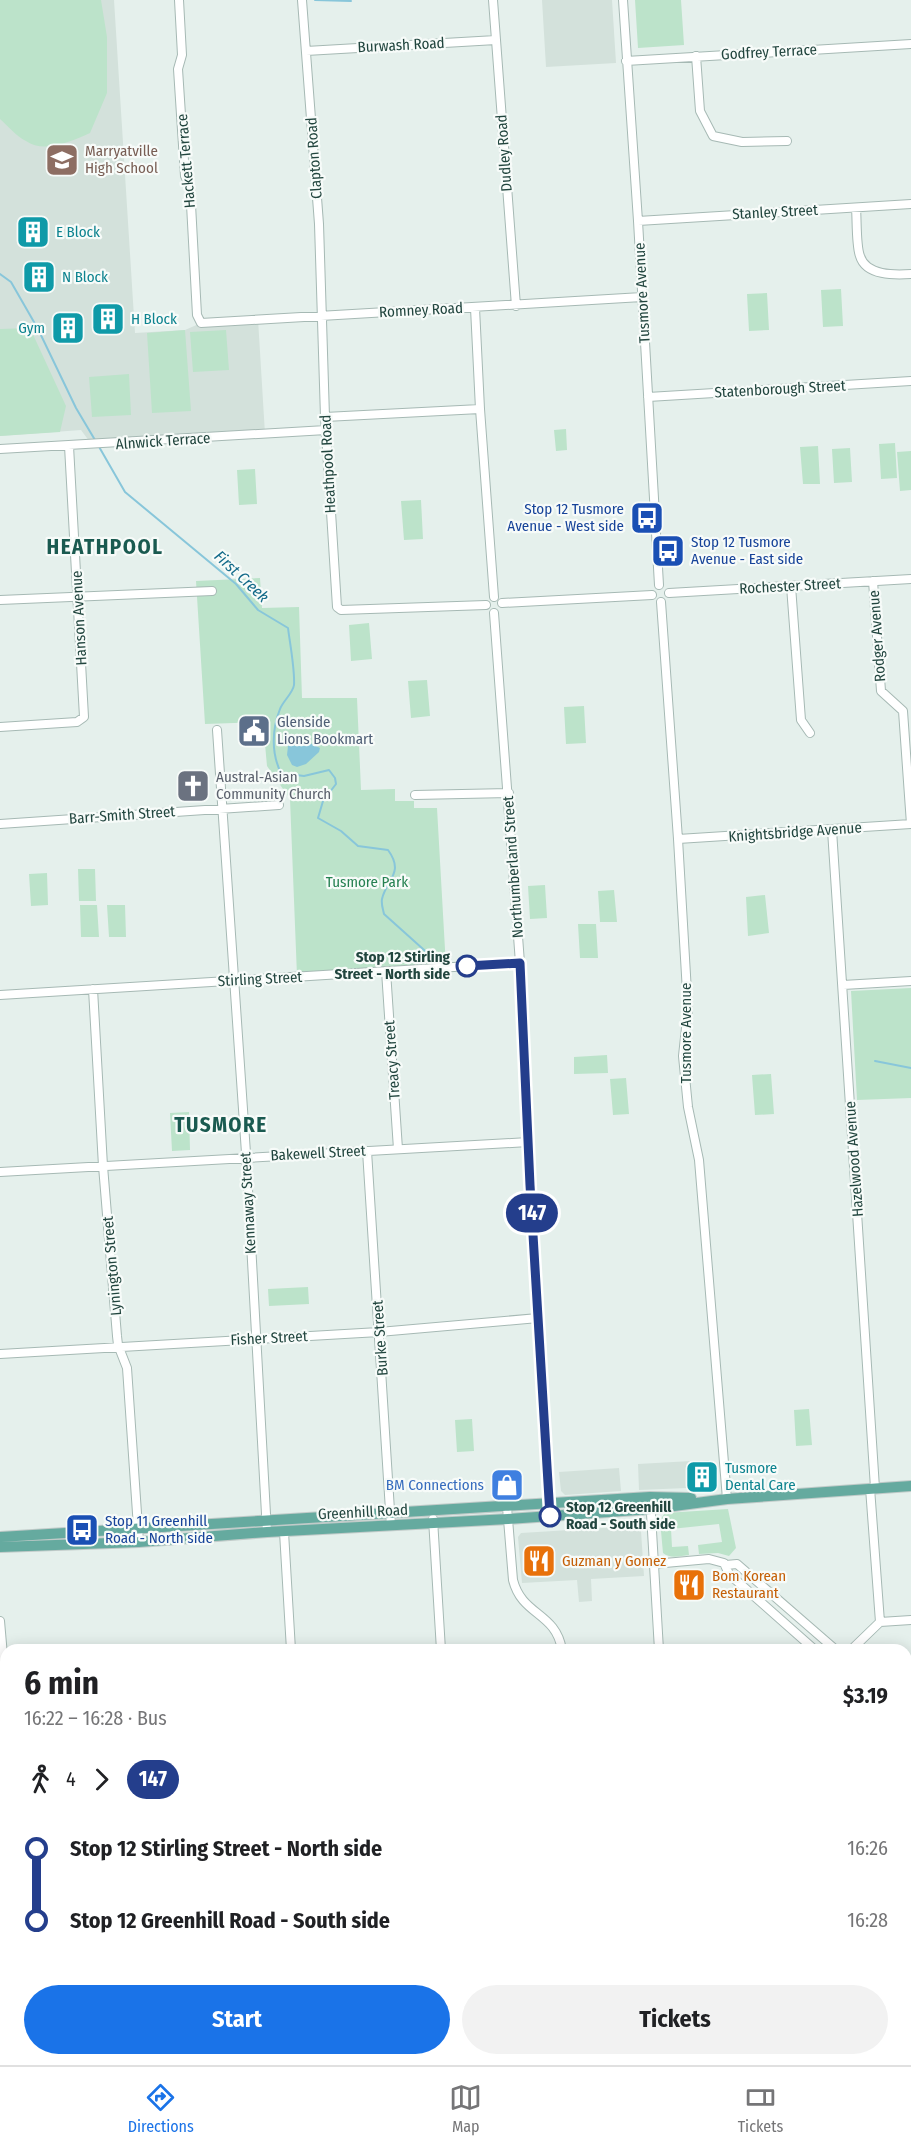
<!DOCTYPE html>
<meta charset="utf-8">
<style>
body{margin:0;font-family:"Fira Sans Condensed",sans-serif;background:#f2f2f2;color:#202124;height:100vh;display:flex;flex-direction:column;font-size:22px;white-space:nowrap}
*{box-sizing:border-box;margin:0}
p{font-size:20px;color:#757577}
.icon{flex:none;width:33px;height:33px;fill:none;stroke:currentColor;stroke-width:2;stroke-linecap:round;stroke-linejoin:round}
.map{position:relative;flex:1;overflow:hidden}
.panel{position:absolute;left:0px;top:1644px;width:912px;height:422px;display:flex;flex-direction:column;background:#fff;border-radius:18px 18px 0 0;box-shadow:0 3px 15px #0003}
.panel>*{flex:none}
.badge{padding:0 12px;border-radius:20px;font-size:21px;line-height:39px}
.map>.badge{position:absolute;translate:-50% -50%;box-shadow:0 0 0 3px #fff}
.legs{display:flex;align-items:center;gap:9px;height:66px;padding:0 24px;font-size:20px}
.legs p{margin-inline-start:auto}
.overview{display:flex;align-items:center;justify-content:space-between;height:102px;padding:0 24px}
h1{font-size:33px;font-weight:700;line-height:45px}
.button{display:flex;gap:12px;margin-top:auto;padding:12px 24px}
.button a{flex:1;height:69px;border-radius:36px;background:#1a73e8;color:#fff;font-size:24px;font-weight:700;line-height:69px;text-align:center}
.button a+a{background:#f2f2f2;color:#202124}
ul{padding:0 24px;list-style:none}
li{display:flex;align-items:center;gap:21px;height:72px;font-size:22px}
li i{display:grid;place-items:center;width:9px;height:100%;margin:0 8px;background:currentColor}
li i::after{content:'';width:15px;height:15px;margin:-8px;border:4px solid;border-radius:50%;background:#fff}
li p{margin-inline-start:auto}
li:first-child i{background:linear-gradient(#0000 50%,currentColor 0)}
li:last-child i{background:linear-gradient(currentColor 50%,#0000 0)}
.tab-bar{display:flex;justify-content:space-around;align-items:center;height:84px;border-top:2px solid #e0e0e0;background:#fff;font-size:16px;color:#757577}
.tab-bar a{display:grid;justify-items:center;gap:3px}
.tab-bar .current{color:#1a73e8}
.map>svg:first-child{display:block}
</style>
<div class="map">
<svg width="911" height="2065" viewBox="0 0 911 2065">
<rect width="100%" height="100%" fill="#e5f0ec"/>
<path fill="#d3e1db" d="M0,0H114L135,333L185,330L201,323L258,319L265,434L92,445L81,430L0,436Z
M542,0H612L616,63L546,67Z
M709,1460L711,1487L639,1490L638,1464Z
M619,1468L621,1491L565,1495L561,1491L559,1472Z
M635,1526L641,1531L644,1576L591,1579L592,1601L579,1602L577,1580L522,1583L518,1537L521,1533Z"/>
<path fill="#bce3ca" d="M0,0H101L107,37V93L90,133C72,141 44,154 26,141C16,136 8,126 0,119Z
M635,0H681L684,45L638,48Z
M841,289L843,326L823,327L821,290Z
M767,293L769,330L749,331L747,294Z
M30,328L66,406L60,432L0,436V329Z
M185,330L191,411L152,413L147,333Z
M226,330L229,370L193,372L190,332Z
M129,374L131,415L92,417L89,377Z
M566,429L567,450L556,451L554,430Z
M895,443L897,478L881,479L879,444Z
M818,446L820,484H803L800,447Z
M850,448L852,482L834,483L832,449Z
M911,451V490L900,491L897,452Z
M255,469L257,504L239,505L237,470Z
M421,500L423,539L404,540L401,501Z
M260,578L262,608L299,607L302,698H357L361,790L395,789V801H414V808H437L446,967L297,976L290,799L267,766L263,722L205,724L196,581Z
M369,623L372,659L351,661L349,625Z
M427,680L430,716L411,718L408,681Z
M584,706L586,743L566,744L564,707Z
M78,869H95L96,901H79Z
M47,873L48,905L31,906L29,874Z
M545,885L547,918L530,919L528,886Z
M614,890L617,922H600L598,891Z
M765,895L769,933L748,936L746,897Z
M80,905H97L99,937H81Z
M107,905H125L126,937H109Z
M578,924H596L598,958H580Z
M911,988V1098L857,1100L851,991Z
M607,1055L608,1073L574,1074V1057Z
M771,1074L774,1114L755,1115L752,1075Z
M626,1078L629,1114L613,1115L610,1079Z
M189,1112L190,1150L172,1151L170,1113Z
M308,1287L309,1304L269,1306L268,1289Z
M809,1409L812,1445L796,1446L794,1410Z
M472,1419L474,1451L457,1452L455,1420Z
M728,1509L736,1548L729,1556L718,1553L699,1554L698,1545L722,1542L719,1524L671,1529L672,1547L688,1546L689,1555C680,1556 670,1559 663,1553L660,1520L665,1513Z
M0,1822H6V1954H0Z
M404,2060H533V2065H405Z
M817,2060H889L895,2065H817Z"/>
<path fill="#88c6da" d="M306,741L320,748L319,752L306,764L297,767L292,765L287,755L288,746L293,743Z"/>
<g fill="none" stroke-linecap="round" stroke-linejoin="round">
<path stroke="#88c6da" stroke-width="2" d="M315,0L351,1
M0,274L11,282L38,329L76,408L95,440
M98,445L125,492L236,584L258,610L288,628C290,644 295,670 294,685C293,693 283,701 280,709C272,729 271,753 281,773L304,776L329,770L335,778L336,784L323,801L318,818L341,831L358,846L388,850C405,873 386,880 382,899C381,904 383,909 384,914L433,958
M875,1061L911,1068"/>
<defs>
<path id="minor" d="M179,0L182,55L178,69L185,176L190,186L197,315L201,323L642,297
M302,0L319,224L325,417L337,607L341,610L486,605
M493,0L516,306
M623,0L638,221L659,585
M306,51L496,40
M696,56L700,111L713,136L742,142L787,141
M626,61L911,44
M856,208C857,220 856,246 860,256C866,276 895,275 911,274
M638,221L911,204
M475,308L480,409L494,597
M648,397L911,381
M325,417L480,409
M0,449L326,430
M873,581L881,691L903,711L911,824
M791,586L801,720L810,733
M669,593L911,579
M0,600L212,591
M661,602L678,839L688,1009L683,1056L688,1107L699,1160L727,1499
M502,603L652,595
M494,613L520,963L528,1142L550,1516
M0,727L77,722L84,717L69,446
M217,730L246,1153L267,1532
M415,795L509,793
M0,824L279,805
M832,830L875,1488
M678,839L911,824
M386,971L398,1149
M843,985L911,981
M93,989L103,1166L117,1336L118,1345L127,1368L139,1542
M0,995L520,963
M367,1151L391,1526
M0,1172L528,1142
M0,1354L379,1332L538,1318
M650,1497L659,1650
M507,1507L513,1580C522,1616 556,1612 562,1650
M433,1519L441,1650
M284,1532L291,1650
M654,1564L709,1559L724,1563L729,1574L815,1650
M726,1565L737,1564L836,1650
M0,1621L6,1690
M880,1622L911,1620
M851,1650L880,1622L870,1488
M906,1712L911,1717
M906,1730L911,1734
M0,1819L6,1818
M906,1890L911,1884
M0,1959L6,1958
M251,2060L257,2065
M589,2060L590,2065
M687,2060V2065
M814,2060V2065
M897,2060L903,2065
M116,2065L121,2060"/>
<path id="major" d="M0,1537L650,1497L691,1498
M0,1547L139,1542L267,1532L508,1519L651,1509L727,1499L911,1486"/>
</defs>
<use href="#minor" stroke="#a6b9b4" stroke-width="10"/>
<use href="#major" stroke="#c1cbc9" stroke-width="12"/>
<use href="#minor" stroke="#fff" stroke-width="8"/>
<use href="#major" stroke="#65aa9f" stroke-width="10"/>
</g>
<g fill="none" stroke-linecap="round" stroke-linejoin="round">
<defs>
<path id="line-1" d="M467,966L520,963L530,1185L550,1516"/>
</defs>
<use href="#line-1" stroke="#fff" stroke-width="14"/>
<use href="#line-1" stroke="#243e8c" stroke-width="9"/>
</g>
<defs>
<symbol id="school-square" viewBox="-11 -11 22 22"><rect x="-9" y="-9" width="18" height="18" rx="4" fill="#8d6e63" stroke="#f7fbf9"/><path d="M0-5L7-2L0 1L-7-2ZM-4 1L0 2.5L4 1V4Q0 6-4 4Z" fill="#fff"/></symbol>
<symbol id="building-square" viewBox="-11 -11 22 22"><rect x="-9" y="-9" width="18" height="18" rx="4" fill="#0f9aa8" stroke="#f7fbf9"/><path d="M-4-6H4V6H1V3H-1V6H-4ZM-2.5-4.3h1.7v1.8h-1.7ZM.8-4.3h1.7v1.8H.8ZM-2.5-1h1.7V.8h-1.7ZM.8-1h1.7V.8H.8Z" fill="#fff"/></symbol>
<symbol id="bus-square" viewBox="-11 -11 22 22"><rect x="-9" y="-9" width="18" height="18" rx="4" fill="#1a4fb4" stroke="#f7fbf9"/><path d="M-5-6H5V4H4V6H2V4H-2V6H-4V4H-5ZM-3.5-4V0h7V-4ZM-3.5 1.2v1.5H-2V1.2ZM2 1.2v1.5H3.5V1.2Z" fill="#fff"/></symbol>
<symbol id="civic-square" viewBox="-11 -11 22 22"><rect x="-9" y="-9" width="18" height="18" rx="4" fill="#5c6f8a" stroke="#f7fbf9"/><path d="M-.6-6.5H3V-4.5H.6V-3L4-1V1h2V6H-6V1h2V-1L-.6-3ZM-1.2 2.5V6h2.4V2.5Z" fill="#fff"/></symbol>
<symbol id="church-square" viewBox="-11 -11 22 22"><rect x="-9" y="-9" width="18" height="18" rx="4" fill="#6b7280" stroke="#f7fbf9"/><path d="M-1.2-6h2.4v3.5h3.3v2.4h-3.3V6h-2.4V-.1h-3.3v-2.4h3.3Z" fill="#fff"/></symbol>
<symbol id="shop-square" viewBox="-11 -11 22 22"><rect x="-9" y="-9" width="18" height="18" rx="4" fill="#3f7fe0" stroke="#f7fbf9"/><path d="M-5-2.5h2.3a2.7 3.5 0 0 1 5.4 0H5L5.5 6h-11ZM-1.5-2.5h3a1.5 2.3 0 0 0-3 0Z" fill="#fff"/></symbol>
<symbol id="restaurant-square" viewBox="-11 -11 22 22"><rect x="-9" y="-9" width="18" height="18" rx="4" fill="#e8710a" stroke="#f7fbf9"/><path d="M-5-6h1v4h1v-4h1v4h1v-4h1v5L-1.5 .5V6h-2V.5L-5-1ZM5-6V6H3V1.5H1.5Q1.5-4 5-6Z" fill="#fff"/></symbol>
</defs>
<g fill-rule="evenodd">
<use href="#school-square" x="43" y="141" width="38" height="38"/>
<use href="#building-square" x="14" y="213" width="38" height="38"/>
<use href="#building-square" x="20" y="258" width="38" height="38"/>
<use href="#building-square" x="89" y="300" width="38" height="38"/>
<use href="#building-square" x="49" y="309" width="38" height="38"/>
<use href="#bus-square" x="628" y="499" width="38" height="38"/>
<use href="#bus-square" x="649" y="532" width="38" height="38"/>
<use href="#civic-square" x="235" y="712" width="38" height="38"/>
<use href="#church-square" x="174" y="767" width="38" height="38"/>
<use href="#building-square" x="683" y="1458" width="38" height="38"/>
<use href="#shop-square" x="488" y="1466" width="38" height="38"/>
<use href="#bus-square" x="63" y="1511" width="38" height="38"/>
<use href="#restaurant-square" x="520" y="1542" width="38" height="38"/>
<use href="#restaurant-square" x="670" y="1566" width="38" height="38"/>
</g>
<g fill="#fff" stroke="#243e8c" stroke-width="3">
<circle cx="467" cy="966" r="10"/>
<circle cx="550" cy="1516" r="10"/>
</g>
<g text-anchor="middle" stroke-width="4.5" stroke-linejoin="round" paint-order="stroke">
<g font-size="15" fill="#21453e" stroke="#f7fbf9">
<text transform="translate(401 45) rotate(-3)" y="5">Burwash Road</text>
<text transform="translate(769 52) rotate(-3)" y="5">Godfrey Terrace</text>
<text transform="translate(504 153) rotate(-94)" y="5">Dudley Road</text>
<text transform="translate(314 158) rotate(-94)" y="5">Clapton Road</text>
<text transform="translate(186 161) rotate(-95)" y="5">Hackett Terrace</text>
<text transform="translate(775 212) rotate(-3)" y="5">Stanley Street</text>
<text transform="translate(642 293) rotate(-93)" y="5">Tusmore Avenue</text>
<text transform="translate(421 310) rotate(-3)" y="5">Romney Road</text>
<text transform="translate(780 389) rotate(-3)" y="5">Statenborough Street</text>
<text transform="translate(163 441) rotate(-4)" y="5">Alnwick Terrace</text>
<text transform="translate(328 464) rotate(-93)" y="5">Heathpool Road</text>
<text transform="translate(790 586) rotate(-3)" y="5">Rochester Street</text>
<text transform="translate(79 618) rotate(-93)" y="5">Hanson Avenue</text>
<text transform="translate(877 636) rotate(-94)" y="5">Rodger Avenue</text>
<text transform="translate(122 815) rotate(-4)" y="5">Barr-Smith Street</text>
<text transform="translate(795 832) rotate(-4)" y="5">Knightsbridge Avenue</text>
<text transform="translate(513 867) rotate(-94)" y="5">Northumberland Street</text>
<text transform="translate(260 979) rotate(-3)" y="5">Stirling Street</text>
<text transform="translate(686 1033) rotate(-90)" y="5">Tusmore Avenue</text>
<text transform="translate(392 1060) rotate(-94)" y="5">Treacy Street</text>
<text transform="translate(318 1153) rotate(-3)" y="5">Bakewell Street</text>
<text transform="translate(854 1159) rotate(-94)" y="5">Hazelwood Avenue</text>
<text transform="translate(248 1203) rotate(-93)" y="5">Kennaway Street</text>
<text transform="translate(112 1266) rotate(-95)" y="5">Lynington Street</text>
<text transform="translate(269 1338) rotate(-3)" y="5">Fisher Street</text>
<text transform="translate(380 1338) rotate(-94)" y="5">Burke Street</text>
<text transform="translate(363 1512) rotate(-3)" y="5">Greenhill Road</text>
</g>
<g font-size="15" fill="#785e54" stroke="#f7fbf9" text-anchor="start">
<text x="85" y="156">Marryatville<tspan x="85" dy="17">High School</tspan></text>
</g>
<g font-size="15" fill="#0d838f" stroke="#f7fbf9" text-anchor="start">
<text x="56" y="237">E Block</text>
<text x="62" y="282">N Block</text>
<text x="131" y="324">H Block</text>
<text x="45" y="333" text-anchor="end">Gym</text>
<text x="725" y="1473">Tusmore<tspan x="725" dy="17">Dental Care</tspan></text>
</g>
<g font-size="15" fill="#164399" stroke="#f7fbf9" text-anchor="start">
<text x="624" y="514" text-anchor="end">Stop 12 Tusmore<tspan x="624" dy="17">Avenue - West side</tspan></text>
<text x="691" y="547">Stop 12 Tusmore<tspan x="691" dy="17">Avenue - East side</tspan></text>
<text x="105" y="1526">Stop 11 Greenhill<tspan x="105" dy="17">Road - North side</tspan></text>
</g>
<g font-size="15" fill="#4e5e75" stroke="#f7fbf9" text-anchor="start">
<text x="277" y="727">Glenside<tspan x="277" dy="17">Lions Bookmart</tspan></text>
</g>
<g font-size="15" fill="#5b616d" stroke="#f7fbf9" text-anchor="start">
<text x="216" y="782">Austral-Asian<tspan x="216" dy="17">Community Church</tspan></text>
</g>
<g font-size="15" fill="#268152" stroke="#f7fbf9">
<text x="367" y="887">Tusmore Park</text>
</g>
<g font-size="15" font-weight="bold" fill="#21453e" stroke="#f7fbf9" text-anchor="end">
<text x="450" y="962">Stop 12 Stirling<tspan x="450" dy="17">Street - North side</tspan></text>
<text x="566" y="1512" text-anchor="start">Stop 12 Greenhill<tspan x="566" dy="17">Road - South side</tspan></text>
</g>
<g font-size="15" fill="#366cbe" stroke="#f7fbf9" text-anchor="end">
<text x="484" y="1490">BM Connections</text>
</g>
<g font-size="15" fill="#c56008" stroke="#f7fbf9" text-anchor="start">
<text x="562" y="1566">Guzman y Gomez</text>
<text x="712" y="1581">Bom Korean<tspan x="712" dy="17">Restaurant</tspan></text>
</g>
<g font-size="16" font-style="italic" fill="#136a89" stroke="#f7fbf9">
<text transform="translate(242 576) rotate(43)" y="6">First Creek</text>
</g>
<g font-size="21" font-weight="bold" letter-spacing="1.5" fill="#1a5a50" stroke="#f7fbf9">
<text x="105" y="554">HEATHPOOL</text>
<text x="221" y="1132">TUSMORE</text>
</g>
</g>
</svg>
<b class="badge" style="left:532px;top:1213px;background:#243e8c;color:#fff">147</b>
<section class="panel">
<div class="overview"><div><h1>6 min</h1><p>16:22 – 16:28 · Bus</p></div><b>$3.19</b></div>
<div class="legs"><svg class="icon" aria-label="walk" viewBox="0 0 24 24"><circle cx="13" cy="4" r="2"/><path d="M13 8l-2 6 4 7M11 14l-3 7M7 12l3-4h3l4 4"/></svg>4<svg class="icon" aria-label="forward" viewBox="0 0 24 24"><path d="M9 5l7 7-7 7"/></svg><b class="badge" style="background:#243e8c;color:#fff">147</b></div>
<ul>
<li><i style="color:#243e8c"></i><b>Stop 12 Stirling Street - North side</b><p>16:26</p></li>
<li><i style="color:#243e8c"></i><b>Stop 12 Greenhill Road - South side</b><p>16:28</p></li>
</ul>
<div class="button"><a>Start</a><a>Tickets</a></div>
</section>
</div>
<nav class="tab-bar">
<a class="current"><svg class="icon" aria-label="directions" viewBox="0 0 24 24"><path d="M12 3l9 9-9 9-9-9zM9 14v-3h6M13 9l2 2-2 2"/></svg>Directions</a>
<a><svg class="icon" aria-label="map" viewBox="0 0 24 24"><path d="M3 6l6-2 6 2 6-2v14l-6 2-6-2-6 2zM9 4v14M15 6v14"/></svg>Map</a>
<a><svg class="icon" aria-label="tickets" viewBox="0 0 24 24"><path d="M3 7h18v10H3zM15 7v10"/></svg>Tickets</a>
</nav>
